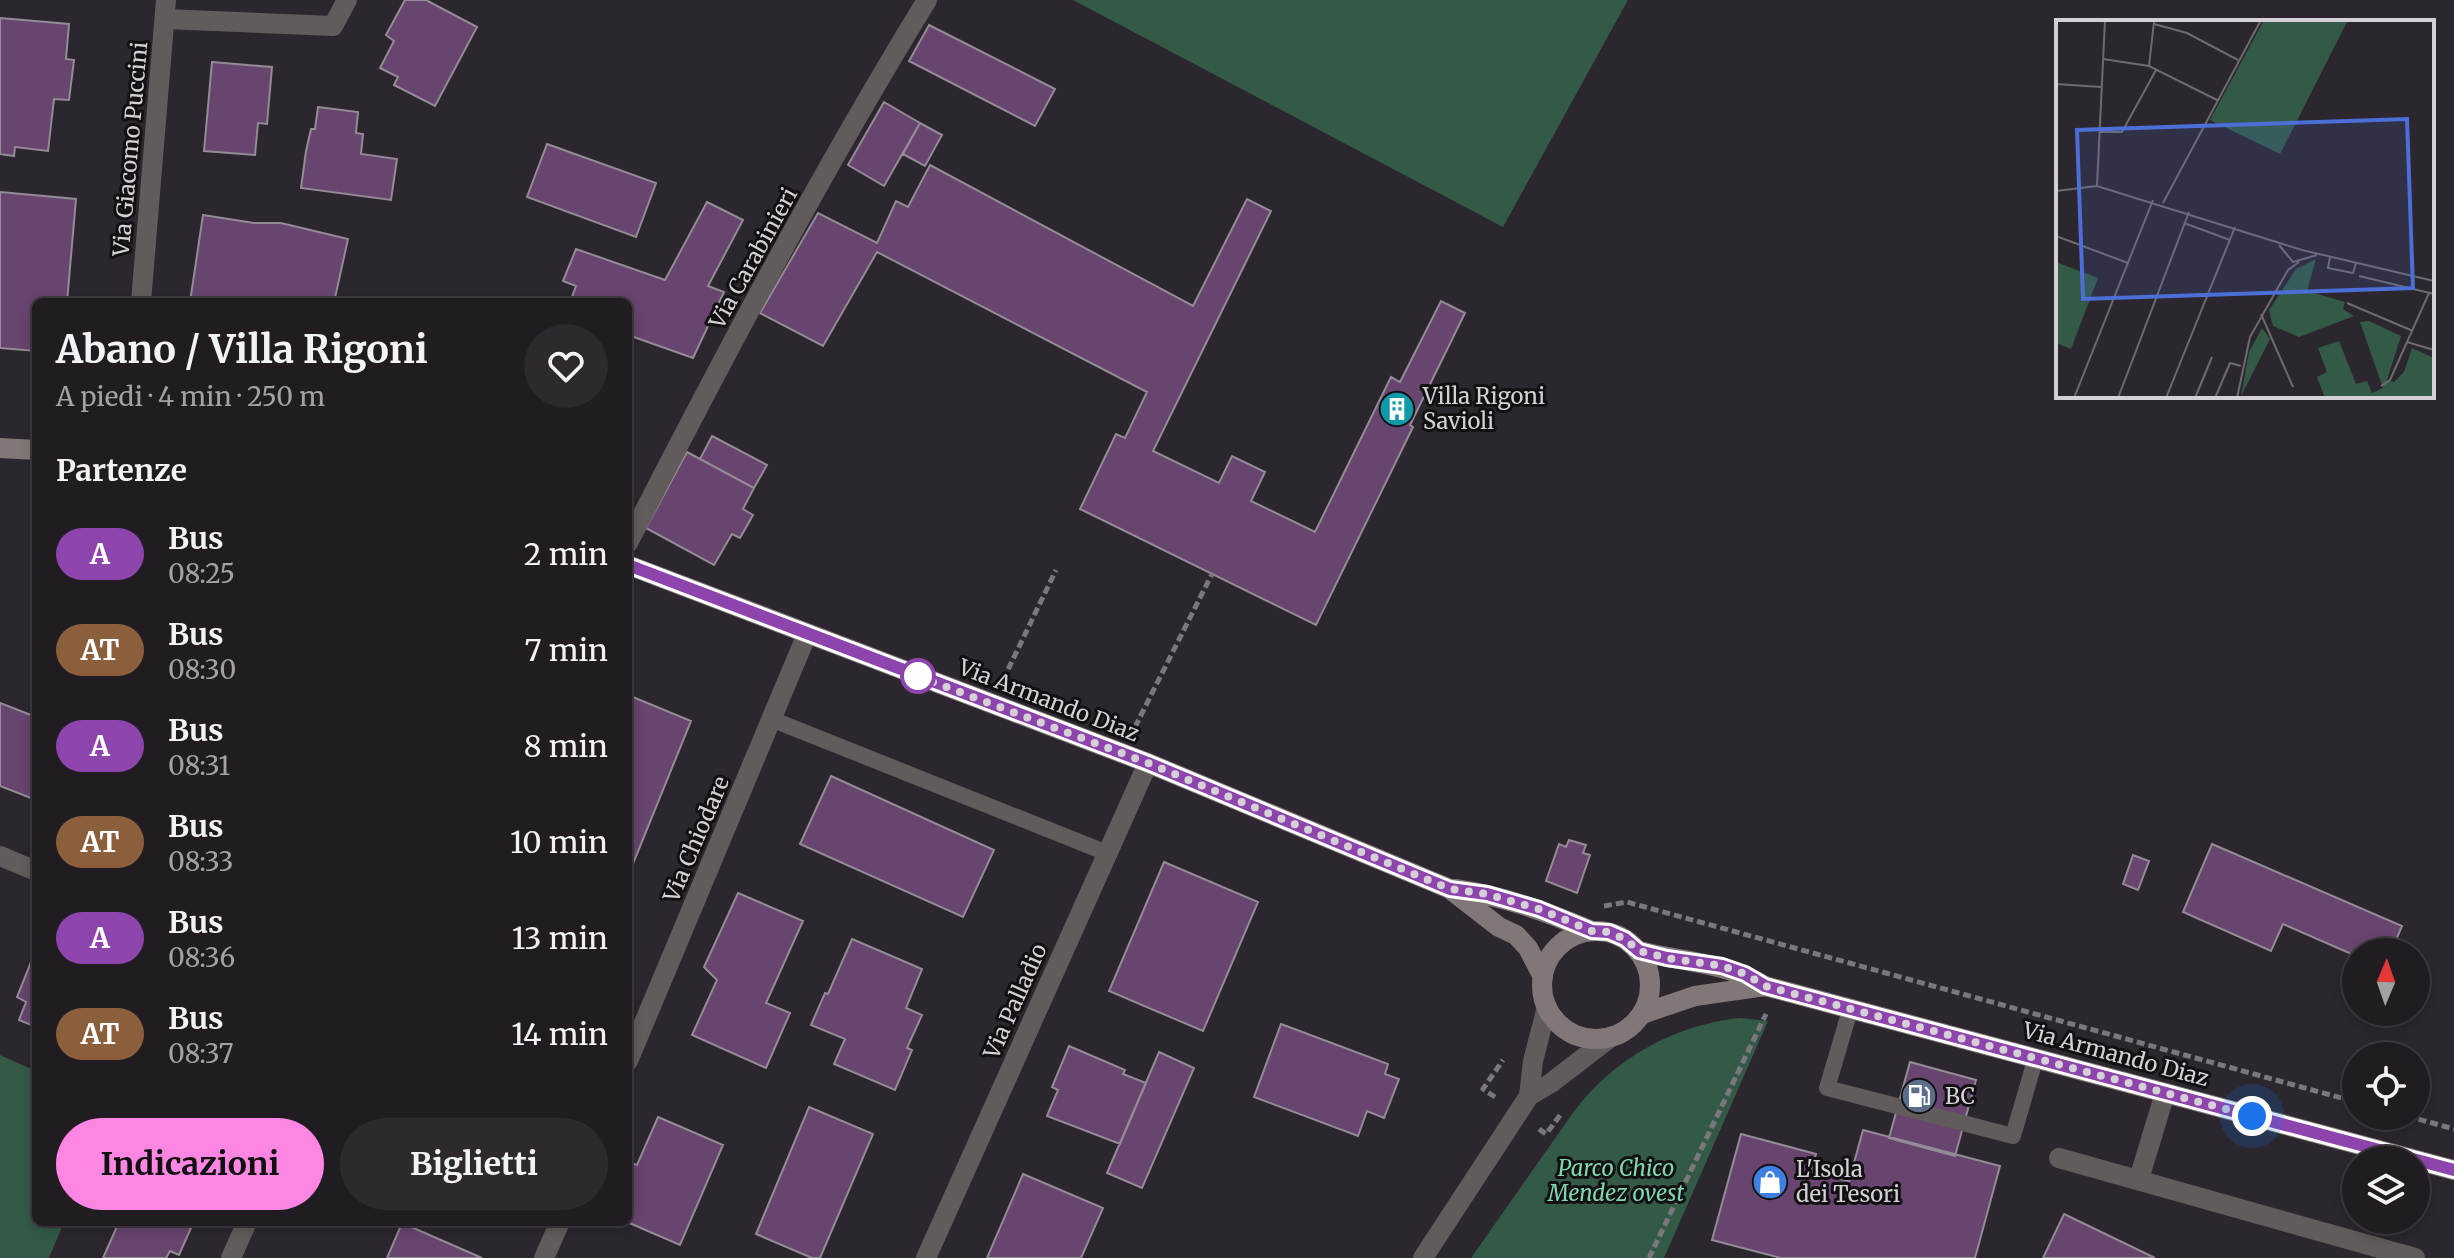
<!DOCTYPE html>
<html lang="it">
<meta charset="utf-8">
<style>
body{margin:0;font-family:Merriweather,serif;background:#2d292f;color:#f1f3f6;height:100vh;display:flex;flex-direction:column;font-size:30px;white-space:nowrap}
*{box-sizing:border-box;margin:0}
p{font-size:26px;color:#a2a1a5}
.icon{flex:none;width:44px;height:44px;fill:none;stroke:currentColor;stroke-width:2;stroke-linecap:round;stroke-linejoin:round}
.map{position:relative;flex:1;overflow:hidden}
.details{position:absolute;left:32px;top:298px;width:600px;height:928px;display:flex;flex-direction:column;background:#211c22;border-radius:12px;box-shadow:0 4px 12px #0003,0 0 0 2px #3e3a40}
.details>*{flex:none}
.badge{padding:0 16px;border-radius:26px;font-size:28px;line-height:52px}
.needle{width:52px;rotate:2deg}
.fabs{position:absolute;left:2342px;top:938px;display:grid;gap:16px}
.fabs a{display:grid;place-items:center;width:88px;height:88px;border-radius:50%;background:#211c22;box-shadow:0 4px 12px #0003,0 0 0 2px #3e3a40;font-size:40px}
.you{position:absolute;width:40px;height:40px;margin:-20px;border:6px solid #fff;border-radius:50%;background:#1a73e8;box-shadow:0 0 0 12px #1a73e833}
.map>.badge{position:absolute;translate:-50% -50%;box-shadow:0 0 0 4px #fff}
h2{padding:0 24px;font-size:30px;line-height:72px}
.round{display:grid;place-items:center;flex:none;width:84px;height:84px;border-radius:42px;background:#2d292f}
.summary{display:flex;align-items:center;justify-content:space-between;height:136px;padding:0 24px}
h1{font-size:38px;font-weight:700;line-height:60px}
.button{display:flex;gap:16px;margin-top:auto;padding:16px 24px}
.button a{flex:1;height:92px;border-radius:48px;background:#fd86e2;color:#111;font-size:32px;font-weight:700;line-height:92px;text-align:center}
.button a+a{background:#2d292f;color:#f1f3f6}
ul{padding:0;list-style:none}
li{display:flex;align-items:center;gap:24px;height:96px;padding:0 24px}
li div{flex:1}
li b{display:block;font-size:30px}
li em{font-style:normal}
li .badge{min-width:88px;font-weight:700;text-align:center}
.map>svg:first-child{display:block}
</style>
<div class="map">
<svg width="2454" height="1258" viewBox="0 0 2454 1258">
<rect width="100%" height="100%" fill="#2c262e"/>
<path fill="#335a47" d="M1073,0H1628L1503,227Z
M1740,1018L1768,1021L1664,1258H1471L1575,1110C1615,1058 1674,1025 1740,1018Z
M0,1055L36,1071V1222H64L49,1258H0Z"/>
<path fill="#67456e" stroke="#938b95" stroke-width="2" d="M405,0H426L477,27L435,106L394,85L398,77L380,68L394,41L386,35Z
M0,18L69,24L66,59L74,60L69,100L54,99L48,151L15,147L14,156L0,154Z
M929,25L1055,89L1035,126L909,61Z
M212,62L272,67L267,124L258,123L255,155L204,151Z
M884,102L920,123L884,186L848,165Z
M318,107L358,112L356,133L363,134L361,154L397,159L391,200L301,188L306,151L311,129H315Z
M920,123L942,135L925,166L903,154Z
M547,144L656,183L636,237L527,197Z
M930,165L1193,306L1247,199L1271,211L1153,451L1219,483L1232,456L1265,472L1251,501L1315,532L1391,377L1400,382L1441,301L1465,313L1410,425L1413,427L1316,625L1080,509L1116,434L1125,438L1147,392L877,252L823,346L760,313L818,213L877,243L896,201L908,207Z
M0,192L76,199L67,302H36V351L0,348Z
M707,202L743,220L708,286L724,292L693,358L628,335V302H570L576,286L563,281L576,249L665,280Z
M203,215L254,223H281L348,239L335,298L306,299L305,302H190Z
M712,436L767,465L754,488L700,459Z
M687,452L754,488L743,509L753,515L740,538L732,534L714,565L646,528Z
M628,695L691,721L628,876Z
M0,703L36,717V800L0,786Z
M831,776L994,850L963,917L800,844Z
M1569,840L1586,845L1583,853L1590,855L1577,893L1546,881L1559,844L1566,847Z
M2212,844L2402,926L2391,952H2356V956L2283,924L2271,951L2183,912Z
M2133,855L2149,861L2138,890L2123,884Z
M1164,862L1258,902L1203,1031L1109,991Z
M738,893L803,921L766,1003L790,1013L766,1068L692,1035L717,980L704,967Z
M852,939L922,969L906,1008L922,1015L907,1048L912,1050L895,1090L834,1064L845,1039L811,1025L825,993L828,994Z
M31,962L36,965V1027L19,1020L26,1002L17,997Z
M1281,1024L1388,1064L1385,1074L1399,1079L1384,1118L1367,1111L1358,1136L1254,1097Z
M1069,1046L1125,1070L1123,1074L1146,1083L1120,1144L1047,1116L1058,1090L1052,1087Z
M1159,1052L1194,1068L1142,1188L1107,1173Z
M1910,1062L1976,1080L1955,1156L1889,1138Z
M809,1107L873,1134L820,1258H812L756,1234Z
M658,1117L723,1145L680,1245L627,1222L628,1164L629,1162L637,1165Z
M1863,1130L2000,1166L1975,1258H1781L1712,1240L1741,1134L1816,1154L1811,1171L1849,1181Z
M1023,1174L1103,1208L1081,1258H987Z
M2064,1214L2155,1258H2043Z
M119,1222H176L191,1228L179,1255L170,1251L166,1258H103Z
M402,1223L482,1258H387Z"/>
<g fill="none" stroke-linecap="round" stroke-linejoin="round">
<path stroke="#7c777e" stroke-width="5" stroke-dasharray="8 4" stroke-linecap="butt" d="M1003,680L1056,570
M1135,727L1212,574
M1604,906L1627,902L2356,1102
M1495,1097L1483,1089L1503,1060
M2407,1116L2454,1129
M1539,1129L1546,1134L1561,1114
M1649,1258L1766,1014"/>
<path stroke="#615b5b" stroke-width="16" d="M771,719L1107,853
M1851,1007L1827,1088L2013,1136L2036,1057"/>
<path stroke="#615b5b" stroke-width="20" d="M165,19L333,26L347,0
M141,302L166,0
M628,543C722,360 819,176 927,0
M0,856L36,871
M628,1061L807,634
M1529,1096L1533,1061L1547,1007
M2059,1158L2415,1258
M2139,1179L2165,1093
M231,1258L247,1222
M544,1258L560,1222
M926,1258L1148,763
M1423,1258L1529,1096L1551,1083L1612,1036"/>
<path stroke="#817777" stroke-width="20" d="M0,448L36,450
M628,565L1148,763L1450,889L1499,927L1516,935L1528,948L1543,977
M1455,889C1504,896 1547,912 1592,931
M1542 985a54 54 0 1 1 108 0a54 54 0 1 1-108 0Z
M1639,951C1682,962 1726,962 1765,986L2454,1170
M1642,1014L1695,996L1765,986"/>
</g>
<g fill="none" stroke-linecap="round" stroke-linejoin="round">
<defs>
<path id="line" d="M628,565L1148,763L1450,889L1487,894L1539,909L1592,931L1609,932L1625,939L1639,951L1667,958L1722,966L1745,974L1765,986L2454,1170"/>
</defs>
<use href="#line" stroke="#fff" stroke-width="18"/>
<use href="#line" stroke="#8e44ad" stroke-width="12"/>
<path stroke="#d4d0d5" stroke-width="8" stroke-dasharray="0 14.4" d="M918,676L912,674L1148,763L1450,889L1487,894L1539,909L1592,931L1609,932L1625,939L1639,951L1667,958L1722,966L1745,974L1765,986L2252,1116"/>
</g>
<defs>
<symbol id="building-disc" viewBox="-11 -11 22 22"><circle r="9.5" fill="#0f9aa8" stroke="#131013"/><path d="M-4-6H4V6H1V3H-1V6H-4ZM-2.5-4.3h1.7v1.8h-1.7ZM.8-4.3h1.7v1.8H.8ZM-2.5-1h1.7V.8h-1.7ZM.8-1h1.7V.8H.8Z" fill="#fff"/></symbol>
<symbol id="fuel-disc" viewBox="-11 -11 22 22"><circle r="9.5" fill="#5c6f8a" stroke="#131013"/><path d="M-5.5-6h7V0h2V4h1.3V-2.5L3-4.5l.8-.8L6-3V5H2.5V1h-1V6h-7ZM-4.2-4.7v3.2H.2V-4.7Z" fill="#fff"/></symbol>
<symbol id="shop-disc" viewBox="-11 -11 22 22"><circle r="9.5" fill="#3f7fe0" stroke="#131013"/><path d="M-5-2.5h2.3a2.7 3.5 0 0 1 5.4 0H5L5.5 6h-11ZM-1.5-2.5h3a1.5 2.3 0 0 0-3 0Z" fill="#fff"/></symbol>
</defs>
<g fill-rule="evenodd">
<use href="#building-disc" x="1377" y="389" width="40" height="40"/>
<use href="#fuel-disc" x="1899" y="1076" width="40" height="40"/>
<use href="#shop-disc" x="1750" y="1162" width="40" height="40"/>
</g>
<circle fill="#fff" stroke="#8e44ad" stroke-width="4" cx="918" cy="676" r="16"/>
<g text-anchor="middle" stroke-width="6" stroke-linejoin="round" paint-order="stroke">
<g font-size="22" fill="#d4d0d5" stroke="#131013">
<text transform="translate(130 149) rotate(-85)" y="8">Via Giacomo Puccini</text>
<text transform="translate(753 258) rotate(-61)" y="8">Via Carabinieri</text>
<text transform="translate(1049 700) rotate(21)" y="8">Via Armando Diaz</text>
<text transform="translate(696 839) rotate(-67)" y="8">Via Chiodare</text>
<text transform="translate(1015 1001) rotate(-66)" y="8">Via Palladio</text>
<text transform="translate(2116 1054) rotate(15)" y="8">Via Armando Diaz</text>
</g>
<g font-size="22" fill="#d4d0d5" stroke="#131013" text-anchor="start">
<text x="1423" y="404">Villa Rigoni<tspan x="1423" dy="25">Savioli</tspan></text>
<text x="1945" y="1104">BC</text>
<text x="1796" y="1177">L'Isola<tspan x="1796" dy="25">dei Tesori</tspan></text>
</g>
<g font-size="22" font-style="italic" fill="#7edaae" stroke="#131013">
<text x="1616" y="1176">Parco Chico<tspan x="1616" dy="25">Mendez ovest</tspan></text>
</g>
</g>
<g transform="translate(2056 20)">
<rect width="378" height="378" fill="#2c262e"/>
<path d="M208,0H292L224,134L154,100ZM260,239L251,271L289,282L287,289L298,296L243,317L217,306L213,290L240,249ZM0,242L42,258L15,329L0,323ZM313,301L345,316L331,360L338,362L348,352L356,328L378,338V378H269L261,357L271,352L262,328L283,321L300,364L311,361L316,373L327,368L304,302ZM206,308L214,319L185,376L193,332Z" fill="#335a47"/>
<path fill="none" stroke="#6f6a71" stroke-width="2" d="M98,4L131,13L182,40M47,39L93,46L161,80M93,46L98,2M0,64L45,67M44,112H66L100,50M41,166L49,0M0,171L41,166L246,230L378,261M107,183L205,0M128,203L174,220M0,216L72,243M223,225L237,242L261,235M274,237L272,248L297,253L300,243M303,256L378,274M291,283L357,311M205,294L237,367M351,322L378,330M325,366L334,360L373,273M18,378L97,180M62,378L133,192M110,378L179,207M139,378L156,337M159,378L174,343L185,346M181,378L194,317L232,250L243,242"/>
<path fill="#4b6ed7" fill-opacity="0.15" stroke="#4b6ed7" stroke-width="4" d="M351,99L357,268L27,279L21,110Z"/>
<rect width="378" height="378" fill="none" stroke="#d4d0d5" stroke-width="4"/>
</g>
</svg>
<div class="fabs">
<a><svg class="needle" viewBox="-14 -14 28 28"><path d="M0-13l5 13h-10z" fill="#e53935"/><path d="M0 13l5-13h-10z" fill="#a2a1a5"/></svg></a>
<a><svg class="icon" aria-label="locate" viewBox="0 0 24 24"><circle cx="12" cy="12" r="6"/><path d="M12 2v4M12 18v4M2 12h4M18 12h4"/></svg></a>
<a><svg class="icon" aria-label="layers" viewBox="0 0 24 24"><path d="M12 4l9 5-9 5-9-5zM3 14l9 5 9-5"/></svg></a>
</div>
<div class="you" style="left:2252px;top:1116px"></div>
<section class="details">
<div class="summary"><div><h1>Abano / Villa Rigoni</h1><p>A piedi · 4 min · 250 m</p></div><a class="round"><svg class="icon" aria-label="heart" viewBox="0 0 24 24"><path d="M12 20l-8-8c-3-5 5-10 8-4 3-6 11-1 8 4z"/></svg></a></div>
<h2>Partenze</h2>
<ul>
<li><span class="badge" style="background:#8e44ad;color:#fff">A</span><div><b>Bus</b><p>08:25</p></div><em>2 min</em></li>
<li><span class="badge" style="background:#8b5e3c;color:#fff">AT</span><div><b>Bus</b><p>08:30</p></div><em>7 min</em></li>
<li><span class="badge" style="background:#8e44ad;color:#fff">A</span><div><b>Bus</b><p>08:31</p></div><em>8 min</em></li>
<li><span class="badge" style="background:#8b5e3c;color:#fff">AT</span><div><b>Bus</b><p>08:33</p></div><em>10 min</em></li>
<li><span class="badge" style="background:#8e44ad;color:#fff">A</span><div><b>Bus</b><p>08:36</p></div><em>13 min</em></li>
<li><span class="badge" style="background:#8b5e3c;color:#fff">AT</span><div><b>Bus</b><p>08:37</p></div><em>14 min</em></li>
</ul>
<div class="button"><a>Indicazioni</a><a>Biglietti</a></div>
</section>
</div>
